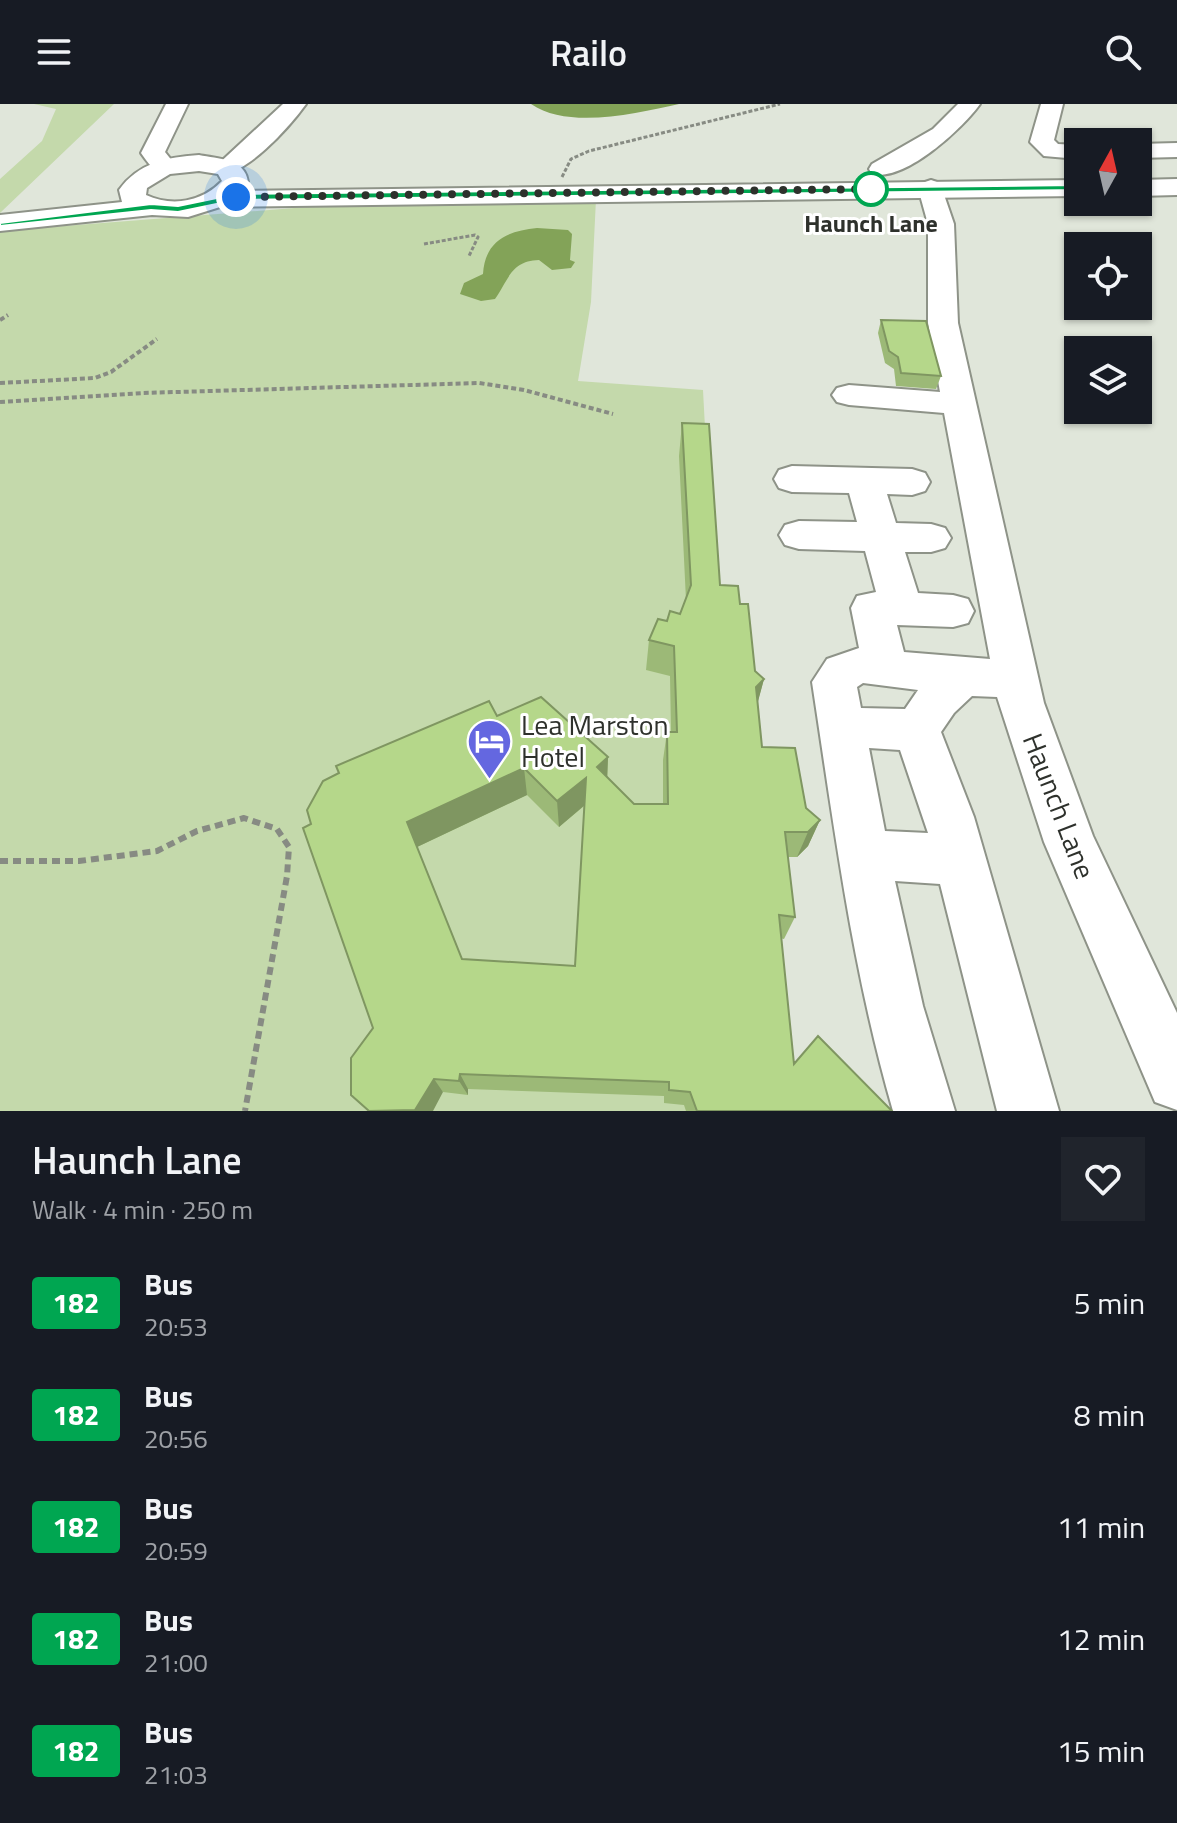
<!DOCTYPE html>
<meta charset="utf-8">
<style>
body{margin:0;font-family:"Titillium Web",sans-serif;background:#20242c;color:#f1f3f6;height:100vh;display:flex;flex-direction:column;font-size:30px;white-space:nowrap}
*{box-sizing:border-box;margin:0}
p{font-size:26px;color:#9ea1a6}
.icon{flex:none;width:44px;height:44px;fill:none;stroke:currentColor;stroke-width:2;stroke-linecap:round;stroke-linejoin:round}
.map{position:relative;height:1007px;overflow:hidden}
.panel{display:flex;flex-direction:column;background:#171b24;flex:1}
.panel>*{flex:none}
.badge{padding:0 16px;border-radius:6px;font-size:28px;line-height:52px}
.needle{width:52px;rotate:8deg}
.controls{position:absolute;left:1064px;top:24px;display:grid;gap:16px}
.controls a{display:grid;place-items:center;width:88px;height:88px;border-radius:0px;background:#171b24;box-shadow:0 2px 6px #0004;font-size:40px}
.you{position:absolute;width:40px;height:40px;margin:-20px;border:6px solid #fff;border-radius:50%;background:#1a73e8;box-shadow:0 0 0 12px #1a73e833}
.map>.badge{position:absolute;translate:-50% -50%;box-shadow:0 0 0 4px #fff}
.round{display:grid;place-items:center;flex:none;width:84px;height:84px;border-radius:0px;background:#20242c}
.headline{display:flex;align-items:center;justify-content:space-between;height:136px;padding:0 32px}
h1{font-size:38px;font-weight:600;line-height:60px}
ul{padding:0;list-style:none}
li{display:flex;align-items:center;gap:24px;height:112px;padding:0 32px}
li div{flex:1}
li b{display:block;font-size:30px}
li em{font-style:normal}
li .badge{min-width:88px;font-weight:700;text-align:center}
header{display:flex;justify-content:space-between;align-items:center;height:104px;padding:0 32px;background:#171b24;font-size:36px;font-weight:600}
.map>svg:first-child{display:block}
</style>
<header><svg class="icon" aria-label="menu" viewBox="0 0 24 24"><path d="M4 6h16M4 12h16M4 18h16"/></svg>Railo<svg class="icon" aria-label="search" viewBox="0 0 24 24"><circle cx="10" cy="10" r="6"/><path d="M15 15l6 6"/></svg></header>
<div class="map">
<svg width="1177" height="1007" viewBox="0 0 1177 1007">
<rect width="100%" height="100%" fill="#e0e6da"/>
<path fill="#c4d9ab" d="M34,0H114L0,109V75L42,37L56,5Z
M596,95L591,198L578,277L703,286L715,512L748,612L795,730L808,742L797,753L750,752L777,776L784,835L769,833L790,964L804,948L861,1007H0V127L307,103Z"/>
<path fill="#83a358" d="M531,0H679C637,9 569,26 531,0Z
M537,124L568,126L572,130L570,156L575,158L571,164L552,166L539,156C511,157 509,175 495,195L481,197L460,190L464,179L483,170C485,137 507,127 537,124Z"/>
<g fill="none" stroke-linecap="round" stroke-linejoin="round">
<defs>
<path id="minor" d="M166,0H188L165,48L177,63L174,68C157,72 150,62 141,49Z
M283,0H306C291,21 243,76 217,69L214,64Z
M958,0H980C962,25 905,78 872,70L869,65L872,60L933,25Z
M1041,0H1063L1054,36L1058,40L1078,41V55L1044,52L1030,38Z
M1177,39V53L1138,54V40Z
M931,76L940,79L954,120L958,219L1044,599L1093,732L1177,909V1006L1155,998L1044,738L997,593L972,592L954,609L941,628L974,713L1059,1007H997L940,780L895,777L923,902L955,1007H893C852,866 834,722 812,578L827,555L859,544L851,504L857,492L876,488L865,447L799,445L785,441L779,431L785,421L799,417L857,418L849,389L792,388L779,384L774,375L779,366L792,362L912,365L925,369L930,378L925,387L912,391L887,390L896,419L931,420L945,424L951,434L945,444L931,448H905L918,489L953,491L968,495L974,507L968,519L953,523L897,521L904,548L990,555L944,309L849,301L837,298L832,291L837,284L849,281L940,288L928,219V120L918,84L922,79ZM863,579L918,586L905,605L861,604L857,583ZM869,644L900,646L928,729L885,727Z"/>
<path id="major" d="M199,51C218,55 245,54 248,78L242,87L1078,76V92L220,103L188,113L152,111L0,127V111L122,98L119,86C138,59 167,53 199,51ZM199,67L218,70L222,77C202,98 172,103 146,91L147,84L170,70Z
M1177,75V91L1138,92V76Z"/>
</defs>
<use href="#minor" stroke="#8e9388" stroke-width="4"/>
<use href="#major" stroke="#8e9388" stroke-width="4"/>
<path stroke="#878b83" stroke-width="3" stroke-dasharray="4 2" stroke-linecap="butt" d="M562,73L571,55L589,47L780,0
M424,140L475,131L478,133L469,152"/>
<path stroke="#878b83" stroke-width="4" stroke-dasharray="5 3" stroke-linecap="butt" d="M0,216L8,211
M0,279L95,274L111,268L157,235
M0,298L143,289L479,279L524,286L613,310"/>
<path stroke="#878b83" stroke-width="6" stroke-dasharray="8 5" stroke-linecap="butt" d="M0,757H79L157,747L197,727L244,714L277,725L289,743L287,772L245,1007"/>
<use href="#minor" fill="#fff" fill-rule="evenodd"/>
<use href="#major" fill="#fff" fill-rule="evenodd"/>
</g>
<path fill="#9cb977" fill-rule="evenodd" d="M881,216L941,272L936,285L896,282L894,265L885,259L878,229Z
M682,319L720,481L740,500L755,567L764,575L757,600L762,643L806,704L820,716L808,742L797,753H788L795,813L784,835L781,834L794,960L892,1007H686L684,1001L664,999V992L468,985V991L443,988L373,924L311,720L497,612L608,653L607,673L634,700H663V656L667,628H671L670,572L646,566L649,536L667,517L680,510L686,496L679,352ZM527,691L559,723L584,702L575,862L462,855L417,743Z"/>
<path fill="#7f9661" d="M764,575L756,605V583Z
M608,653L607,681L597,663Z
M524,664L527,691L417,743L407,718Z
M586,674V700L559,723L557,697Z
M820,716L808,742L797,753L808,728Z
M460,970L468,985V991L459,977Z
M434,975L443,988L433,1007H411Z"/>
<path fill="#b5d78a" stroke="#7f9661" stroke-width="2" fill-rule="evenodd" d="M881,216L926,217L941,272L901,269L898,253L889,247Z
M682,319L709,320L720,481L738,482L740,500H748L755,567L764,575L756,583L762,643L795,644L806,704L820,716L808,728H785L795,813L779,811L794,960L818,932L892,1007H697L690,988L669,986V978L460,970L459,977L434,975L415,1006L369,1007L351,991V954L373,924L303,724L311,720L307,706L323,677L339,669L336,662L489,597L497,612L541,593L608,653L597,663L634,700H668L667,628H677L674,542L649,536L658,515L667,517L670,507L680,510L691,481ZM524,664L557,697L586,674L575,862L462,855L407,718Z"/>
<path fill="#00a651" stroke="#fff" stroke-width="2" d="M1078,81L1081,86L236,96L178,108L151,106L0,122V119L151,100L178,102L236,90Z"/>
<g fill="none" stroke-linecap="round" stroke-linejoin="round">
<path stroke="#2e312c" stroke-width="8" stroke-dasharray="0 14.4" d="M236,93L871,85"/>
</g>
<defs>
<symbol id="hotel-pin" viewBox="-11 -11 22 30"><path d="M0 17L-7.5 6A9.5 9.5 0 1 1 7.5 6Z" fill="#6467e0" stroke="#fff"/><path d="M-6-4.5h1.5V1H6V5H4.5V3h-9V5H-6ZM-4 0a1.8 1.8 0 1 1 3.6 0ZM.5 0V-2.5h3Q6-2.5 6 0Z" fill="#fff"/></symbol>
</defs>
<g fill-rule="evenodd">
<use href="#hotel-pin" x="464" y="612" width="51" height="69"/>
</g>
<circle fill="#fff" stroke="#00a651" stroke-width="4" cx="871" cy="85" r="16"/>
<g text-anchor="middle" stroke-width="6" stroke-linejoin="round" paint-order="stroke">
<g font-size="24" font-weight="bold" fill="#2e312c" stroke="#fff">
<text x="871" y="128">Haunch Lane</text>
</g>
<g font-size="28" fill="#2e312c" stroke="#fff" text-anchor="start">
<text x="521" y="631">Lea Marston<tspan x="521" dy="32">Hotel</tspan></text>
</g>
<g font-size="28" fill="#2e312c" stroke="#fff">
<text transform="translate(1059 702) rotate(69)" y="10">Haunch Lane</text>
</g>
</g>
</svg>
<div class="controls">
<a><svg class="needle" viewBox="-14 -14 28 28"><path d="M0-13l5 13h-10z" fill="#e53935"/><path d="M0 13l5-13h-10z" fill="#9ea1a6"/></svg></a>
<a><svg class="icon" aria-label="locate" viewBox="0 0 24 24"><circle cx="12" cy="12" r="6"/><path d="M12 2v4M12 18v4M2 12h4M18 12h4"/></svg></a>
<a><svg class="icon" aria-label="layers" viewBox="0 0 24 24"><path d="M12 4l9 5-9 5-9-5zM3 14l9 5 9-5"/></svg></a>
</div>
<div class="you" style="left:236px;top:93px"></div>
</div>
<section class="panel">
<div class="headline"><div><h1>Haunch Lane</h1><p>Walk · 4 min · 250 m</p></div><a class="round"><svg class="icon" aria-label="heart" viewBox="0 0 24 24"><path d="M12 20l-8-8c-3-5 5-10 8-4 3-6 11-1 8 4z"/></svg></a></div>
<ul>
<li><span class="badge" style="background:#00a651;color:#fff">182</span><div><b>Bus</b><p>20:53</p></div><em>5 min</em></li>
<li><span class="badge" style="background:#00a651;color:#fff">182</span><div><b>Bus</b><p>20:56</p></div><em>8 min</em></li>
<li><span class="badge" style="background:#00a651;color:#fff">182</span><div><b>Bus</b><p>20:59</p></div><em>11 min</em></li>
<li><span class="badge" style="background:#00a651;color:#fff">182</span><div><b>Bus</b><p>21:00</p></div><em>12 min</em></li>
<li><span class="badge" style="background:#00a651;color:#fff">182</span><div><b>Bus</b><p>21:03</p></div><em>15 min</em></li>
</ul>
</section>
